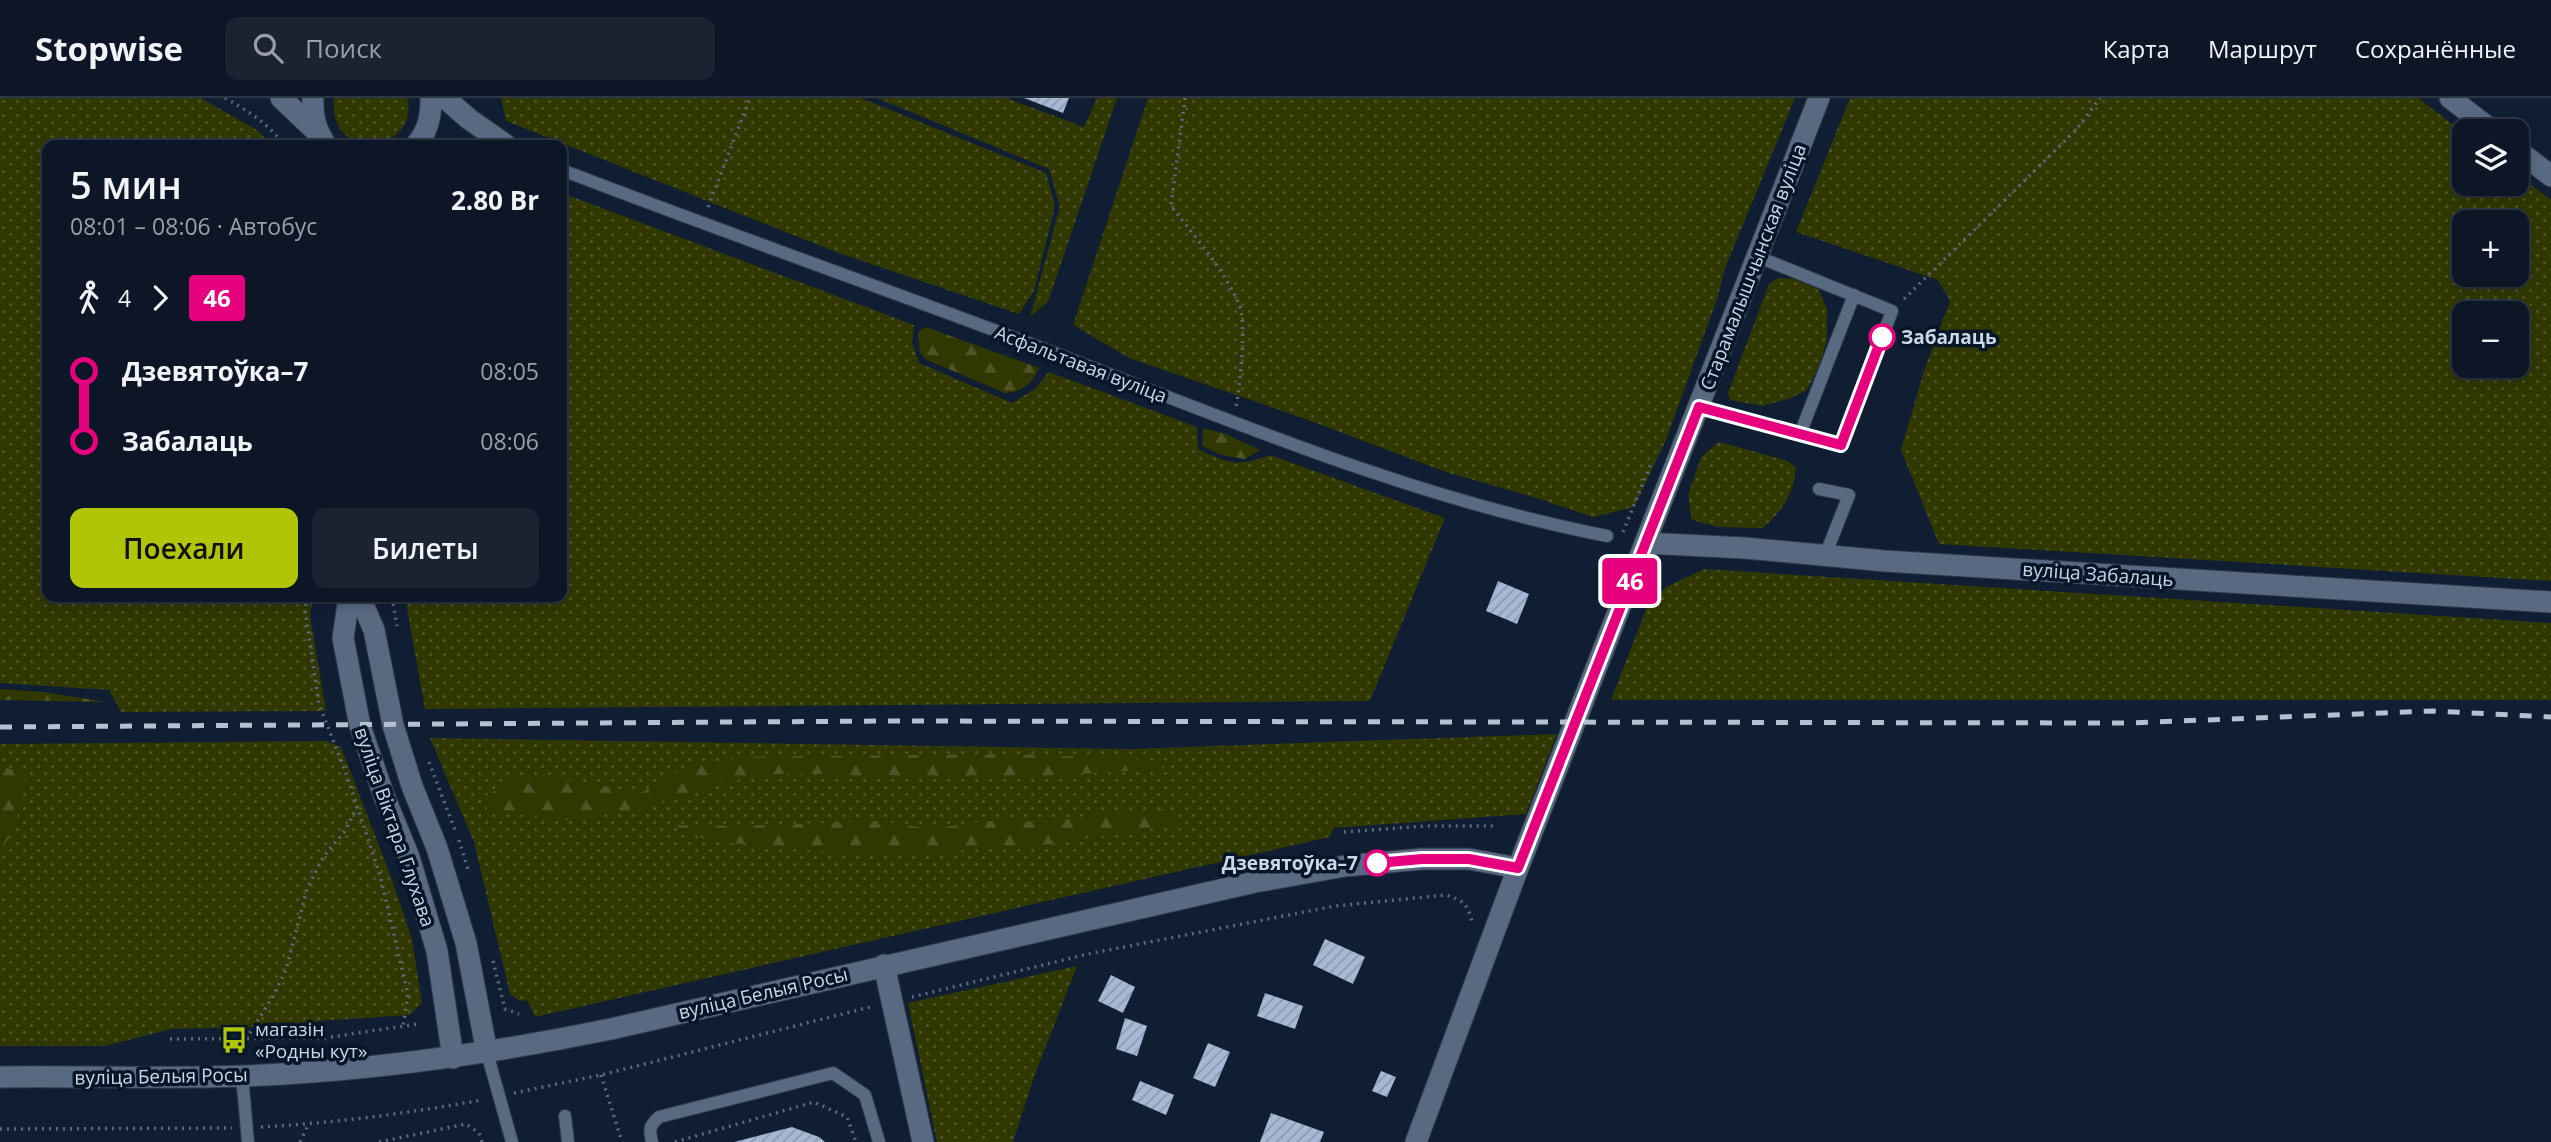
<!DOCTYPE html>
<html lang="ru">
<meta charset="utf-8">
<style>
body{margin:0;font-family:"Open Sans",sans-serif;background:#1a2332;color:#f1f3f6;height:100vh;display:flex;flex-direction:column;font-size:26px;white-space:nowrap}
*{box-sizing:border-box;margin:0}
p{font-size:23px;color:#9a9fa7}
.icon{flex:none;width:38px;height:38px;fill:none;stroke:currentColor;stroke-width:2;stroke-linecap:round;stroke-linejoin:round}
.map{position:relative;flex:1;overflow:hidden}
.details{position:absolute;left:42px;top:42px;width:525px;height:462px;display:flex;flex-direction:column;background:#0c1626;border-radius:14px;box-shadow:0 4px 10px #0003,0 0 0 2px #2c3543}
.details>*{flex:none}
.badge{padding:0 14px;border-radius:5px;font-size:24px;line-height:46px}
.tools{position:absolute;left:2452px;top:21px;display:grid;gap:14px}
.tools a{display:grid;place-items:center;width:77px;height:77px;border-radius:14px;background:#0c1626;box-shadow:0 4px 10px #0003,0 0 0 2px #2c3543;font-size:35px}
.map>.badge{position:absolute;translate:-50% -50%;box-shadow:0 0 0 4px #fff}
.legs{display:flex;align-items:center;gap:10px;height:77px;padding:0 28px;font-size:23px}
.legs p{margin-inline-start:auto}
.summary{display:flex;align-items:center;justify-content:space-between;height:119px;padding:0 28px}
h1{font-size:38px;font-weight:600;line-height:52px}
.primary-button{display:flex;gap:14px;margin-top:auto;padding:14px 28px}
.primary-button a{flex:1;height:80px;border-radius:14px;background:#afc506;color:#111;font-size:28px;font-weight:600;line-height:80px;text-align:center}
.primary-button a+a{background:#1a2332;color:#f1f3f6}
ul{padding:0 28px;list-style:none}
li{display:flex;align-items:center;gap:24px;height:70px;font-size:26px}
li i{display:grid;place-items:center;width:10px;height:100%;margin:0 9px;background:currentColor}
li i::after{content:'';width:18px;height:18px;margin:-9px;border:5px solid;border-radius:50%;background:#0c1626}
li p{margin-inline-start:auto}
li:first-child i{background:linear-gradient(#0000 50%,currentColor 0)}
li:last-child i{background:linear-gradient(currentColor 50%,#0000 0)}
header{display:flex;align-items:center;gap:42px;box-sizing:border-box;height:98px;padding:0 35px;background:#0c1626;border-bottom:2px solid #2c3543}
header strong{font-size:33px}
nav{display:flex;gap:38px;margin-inline-start:auto;font-size:24px}
.search{width:490px;height:63px;background:#1a2332;display:flex;align-items:center;gap:18px;box-sizing:border-box;padding:0 24px;border-radius:14px;color:#9a9fa7;font-size:26px}
.map>svg:first-child{display:block}
</style>
<header>
<strong>Stopwise</strong>
<div class="search"><svg class="icon" aria-label="search" viewBox="0 0 24 24"><circle cx="10" cy="10" r="6"/><path d="M15 15l6 6"/></svg>Поиск</div>
<nav><a>Карта</a><a>Маршрут</a><a>Сохранённые</a></nav>
</header>
<div class="map">
<svg width="2551" height="1044" viewBox="0 0 2551 1044">
<defs>
<pattern id="grass-dots" width="8" height="8" patternUnits="userSpaceOnUse" patternTransform="scale(1.75)"><rect width="8" height="8" fill="#303800"/><path d="M2 2h.1M6 6h.1" fill="none" stroke="#4d5425" stroke-width="1.8" stroke-linecap="round"/></pattern>
<pattern id="forest-firs" width="22" height="20" patternUnits="userSpaceOnUse" patternTransform="scale(1.75)"><rect width="22" height="20" fill="#303800"/><path d="M5 1l3.5 6h-7zM16 11l3.5 6h-7z" fill="#4d5425"/></pattern>
<pattern id="building-hatch" width="6" height="6" patternUnits="userSpaceOnUse" patternTransform="scale(1.75)"><rect width="6" height="6" fill="#a5b8d4"/><path d="M-1 1l2-2M0 6l6-6M5 7l2-2" fill="none" stroke="#8b9ab0"/></pattern>
</defs>
<rect width="100%" height="100%" fill="#101e33"/>
<path fill="url(#grass-dots)" fill-rule="evenodd" d="M0,0H201L257,32L271,47H47V499H313L310,517L326,613L121,614L109,592L0,585Z
M334,0H407C421,55 327,67 334,0Z
M501,0H861L1046,75L1055,108L1034,193L1019,216L836,154L506,23Z
M877,0H1006L1084,29L1097,0H1117L1048,204L1030,219L1060,108L1049,71Z
M1148,0H1795L1725,170L1717,201L1666,342L1634,409L1593,419L1533,399L1446,374L1300,319L1129,260L1073,227Z
M1850,0H2418L2464,35V86H2516L2517,76L2551,102V483L1939,446L1901,352L1924,273L1950,203L1938,182L1796,134ZM2464,124H2516V177H2464ZM2464,215H2516V268H2464Z
M562,95L914,227L912,244L919,265L1012,305L1035,291L1049,274L1197,329L1198,351C1228,366 1239,369 1270,357L1445,420L1370,603L425,611L405,499H562Z
M1778,180L1795,181L1819,192L1827,211V242L1818,271L1807,292L1791,300L1762,308L1730,302L1728,295L1769,186Z
M1719,344L1788,363L1796,370C1794,396 1782,413 1763,430L1718,429L1692,422L1688,397L1701,359Z
M1704,471L2551,525V602H1611L1647,509L1666,489Z
M1557,636L1526,716L1333,730L1330,739L535,919L528,903L518,902L510,896L474,744L430,640L1131,651Z
M326,643L341,649L391,779L412,841L422,905L409,917L318,923L301,928L171,931L105,948H0V646Z
M1077,868L1034,979L1013,1044H937L908,905Z"/>
<path fill="url(#forest-firs)" d="M926,229L1039,270C1032,286 1022,294 1005,295L927,262L920,255L918,234Z
M1203,330L1226,336L1260,352L1245,361L1221,357L1202,348Z
M0,591L44,594L106,604L0,602Z
M1015,656L1178,663L1160,671L1030,679L886,680L827,676H763L724,685L644,711L567,722L531,717L487,715V697L521,678L542,677L619,691L637,697L688,668L745,659Z
M0,669L27,674L13,736L0,751Z
M1162,711L1180,726L1051,746L938,754H832L708,743L675,727L739,728L879,723L931,731L986,723L1046,724L1120,713Z"/>
<path fill="url(#building-hatch)" d="M1024,0H1069L1063,15Z
M1498,483L1529,496L1517,526L1486,513Z
M1325,841L1365,859L1353,886L1313,867Z
M1111,877L1135,889L1123,915L1098,903Z
M1265,895L1303,908L1295,931L1257,918Z
M1125,920L1147,928L1137,958L1116,951Z
M1208,945L1230,954L1215,989L1193,980Z
M1381,973L1396,979L1387,999L1372,993Z
M1140,983L1174,997L1166,1017L1132,1002Z
M1271,1015L1324,1034L1320,1044H1260Z
M792,1029L819,1039L825,1044H734Z"/>
<g fill="none" stroke-linecap="round" stroke-linejoin="round">
<defs>
<path id="lane" d="M562,72C723,134 886,191 1047,252C1231,323 1413,400 1607,438
M1699,309L1841,347L1892,213L1756,158
M1800,336L1854,197
M1819,391L1849,397L1825,458
M487,955L512,1044
M242,978L248,1044
M565,1018L568,1044
M652,1044C649,1032 649,1028 659,1019L833,975L865,997L879,1044"/>
<path id="street" d="M2450,0L2493,33
M2516,51L2551,78
M884,867L923,1044"/>
<path id="secondary" d="M281,0L318,35
M313,0C312,19 316,32 326,47
M445,0L469,21L506,47
M416,47C428,33 431,19 431,0
M1645,445L1745,450L1885,463L2551,504
M349,499L343,540L360,628L384,698L409,759L437,853L453,960
M360,499L374,532L393,627L412,688L437,750L466,845L487,955
M0,979C81,978 163,981 244,978C368,973 489,956 611,931L1255,784L1345,768L1422,761H1469L1518,770
M1416,1044L1518,770L1819,0"/>
</defs>
<use href="#lane" stroke="#31394a" stroke-width="14"/>
<use href="#street" stroke="#31394a" stroke-width="23"/>
<use href="#secondary" stroke="#31394a" stroke-width="23"/>
<path stroke="#5d697b" stroke-width="3.5" stroke-dasharray="2 5" stroke-linecap="butt" d="M225,0C248,13 268,25 284,47
M1185,0L1171,108C1195,139 1223,170 1239,206C1247,225 1240,287 1236,309
M708,109L750,0
M1904,201L2076,32L2100,0
M1623,434L1652,363
M307,499L305,512L319,606L347,678L380,777L408,896L403,929
M392,499L397,528
M429,664L455,732
M1344,734L1425,728H1494
M459,742L469,775
M493,863L505,911L519,916
M912,899L1088,856L1335,808L1445,797C1462,801 1468,806 1472,824
M170,941L324,940L418,926
M246,941L272,900L286,872L307,791L324,758L345,733L357,709
M601,977L622,1044
M514,995L601,977L874,908
M261,1029C335,1025 409,1015 482,1002
M0,1031L232,1030
M300,1044L308,1027
M379,1044L466,1026L479,1035L482,1044
M675,1044L814,1004L847,1019L856,1044"/>
<use href="#lane" stroke="#586982" stroke-width="12"/>
<use href="#street" stroke="#586982" stroke-width="21"/>
<use href="#secondary" stroke="#586982" stroke-width="21"/>
<path stroke="#b6c0cf" stroke-width="5" stroke-dasharray="12 12" stroke-linecap="butt" d="M0,629L885,623L2129,625L2433,613L2551,619"/>
</g>
<g fill="none" stroke-linecap="round" stroke-linejoin="round">
<defs>
<path id="line-1" d="M1377,765L1422,761H1469L1518,770L1699,309L1841,347L1882,239"/>
</defs>
<use href="#line-1" stroke="#fff" stroke-width="16"/>
<use href="#line-1" stroke="#e6007e" stroke-width="10"/>
</g>
<defs>
<symbol id="bus-bare" viewBox="-9 -9 18 18"><path d="M-5-6H5V4H4V6H2V4H-2V6H-4V4H-5ZM-3.5-4V0h7V-4ZM-3.5 1.2v1.5H-2V1.2ZM2 1.2v1.5H3.5V1.2Z" fill="#afc506" stroke="#071529" stroke-width="2.5" paint-order="stroke"/></symbol>
</defs>
<g fill-rule="evenodd">
<use href="#bus-bare" x="215" y="923" width="38" height="38"/>
</g>
<g fill="#fff" stroke="#e6007e" stroke-width="3.5">
<circle cx="1882" cy="239" r="12"/>
<circle cx="1377" cy="765" r="12"/>
</g>
<g text-anchor="middle" stroke-width="7" stroke-linejoin="round" paint-order="stroke">
<g font-size="19" fill="#ccd6e4" stroke="#071529">
<text transform="translate(1753 169) rotate(-69)" y="7">Старамалышчынская вуліца</text>
<text transform="translate(1081 266) rotate(21)" y="7">Асфальтавая вуліца</text>
<text transform="translate(2098 476) rotate(4)" y="7">вуліца Забалаць</text>
<text transform="translate(395 729) rotate(71)" y="7">вуліца Віктара Глухава</text>
<text transform="translate(763 895) rotate(-13)" y="7">вуліца Белыя Росы</text>
<text transform="translate(161 978) rotate(-1)" y="7">вуліца Белыя Росы</text>
</g>
<g font-size="19" font-weight="bold" fill="#ccd6e4" stroke="#071529" text-anchor="start">
<text x="1901" y="246">Забалаць</text>
<text x="1358" y="772" text-anchor="end">Дзевятоўка–7</text>
</g>
<g font-size="19" fill="#ccd6e4" stroke="#071529" text-anchor="start">
<text x="255" y="938">магазін<tspan x="255" dy="22">«Родны кут»</tspan></text>
</g>
</g>
</svg>
<div class="tools">
<a><svg class="icon" aria-label="layers" viewBox="0 0 24 24"><path d="M12 4l9 5-9 5-9-5zM3 14l9 5 9-5"/></svg></a>
<a>+</a>
<a>−</a>
</div>
<b class="badge" style="left:1630px;top:483px;background:#e6007e;color:#fff">46</b>
<section class="details">
<div class="summary"><div><h1>5 мин</h1><p>08:01 – 08:06 · Автобус</p></div><b>2.80 Br</b></div>
<div class="legs"><svg class="icon" aria-label="walk" viewBox="0 0 24 24"><circle cx="13" cy="4" r="2"/><path d="M13 8l-2 6 4 7M11 14l-3 7M7 12l3-4h3l4 4"/></svg>4<svg class="icon" aria-label="forward" viewBox="0 0 24 24"><path d="M9 5l7 7-7 7"/></svg><b class="badge" style="background:#e6007e;color:#fff">46</b></div>
<ul>
<li><i style="color:#e6007e"></i><b>Дзевятоўка–7</b><p>08:05</p></li>
<li><i style="color:#e6007e"></i><b>Забалаць</b><p>08:06</p></li>
</ul>
<div class="primary-button"><a>Поехали</a><a>Билеты</a></div>
</section>
</div>
